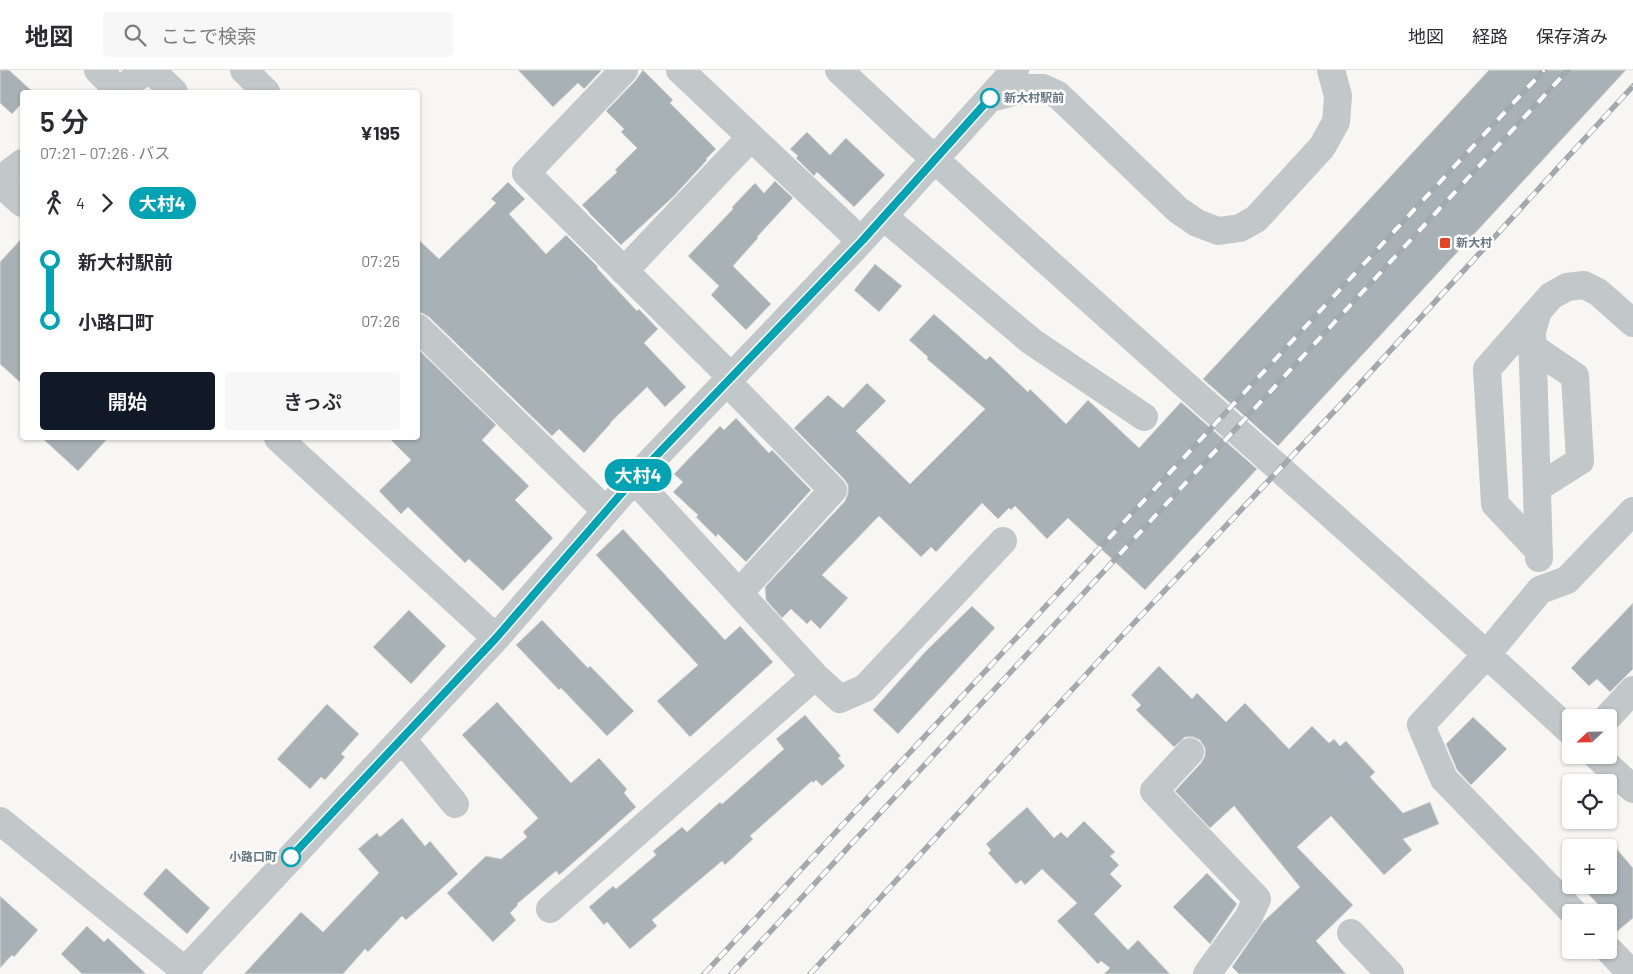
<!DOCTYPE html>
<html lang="ja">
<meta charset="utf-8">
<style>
body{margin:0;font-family:Barlow,"Noto Sans JP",sans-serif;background:#f7f7f7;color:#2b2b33;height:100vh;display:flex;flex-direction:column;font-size:19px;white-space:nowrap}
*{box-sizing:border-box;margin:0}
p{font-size:16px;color:#7c7c81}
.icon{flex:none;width:28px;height:28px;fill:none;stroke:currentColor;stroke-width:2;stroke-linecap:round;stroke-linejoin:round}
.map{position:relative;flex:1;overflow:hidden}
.details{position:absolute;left:20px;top:20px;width:400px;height:350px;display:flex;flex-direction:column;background:#fff;border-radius:5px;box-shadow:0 1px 4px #0004}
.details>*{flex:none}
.badge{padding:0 10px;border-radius:16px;font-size:18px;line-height:32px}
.needle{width:32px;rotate:248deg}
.buttons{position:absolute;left:1562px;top:639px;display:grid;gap:10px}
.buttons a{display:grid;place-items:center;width:55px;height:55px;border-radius:5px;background:#fff;box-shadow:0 1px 4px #0004;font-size:25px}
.map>.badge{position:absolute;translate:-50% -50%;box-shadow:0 0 0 2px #fff}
.legs{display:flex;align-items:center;gap:8px;height:55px;padding:0 20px;font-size:16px}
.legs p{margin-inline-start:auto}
.head{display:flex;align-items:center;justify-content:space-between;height:85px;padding:0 20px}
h1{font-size:28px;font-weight:600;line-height:38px}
.primary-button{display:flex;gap:10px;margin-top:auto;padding:10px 20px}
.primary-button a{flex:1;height:58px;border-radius:5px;background:#111827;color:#fff;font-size:20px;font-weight:600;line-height:58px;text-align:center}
.primary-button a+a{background:#f7f7f7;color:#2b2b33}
ul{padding:0 20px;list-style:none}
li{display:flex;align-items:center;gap:18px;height:60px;font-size:19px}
li i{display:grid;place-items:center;width:8px;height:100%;margin:0 6px;background:currentColor}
li i::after{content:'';width:12px;height:12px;margin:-6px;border:4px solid;border-radius:50%;background:#fff}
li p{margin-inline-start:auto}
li:first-child i{background:linear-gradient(#0000 50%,currentColor 0)}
li:last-child i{background:linear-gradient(currentColor 50%,#0000 0)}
header{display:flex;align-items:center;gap:30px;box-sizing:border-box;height:70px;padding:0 25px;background:#fff;border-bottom:1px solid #e1e1e2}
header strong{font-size:24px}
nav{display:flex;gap:28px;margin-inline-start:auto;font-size:18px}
.search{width:350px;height:45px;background:#f7f7f7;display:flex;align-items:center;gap:12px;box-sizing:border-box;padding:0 18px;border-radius:5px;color:#7c7c81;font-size:19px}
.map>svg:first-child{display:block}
</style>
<header>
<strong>地図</strong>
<div class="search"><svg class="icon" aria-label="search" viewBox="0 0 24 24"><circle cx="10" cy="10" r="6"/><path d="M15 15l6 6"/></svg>ここで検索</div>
<nav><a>地図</a><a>経路</a><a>保存済み</a></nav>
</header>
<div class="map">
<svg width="1633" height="904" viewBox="0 0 1633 904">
<rect width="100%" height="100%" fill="#f7f6f3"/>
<path fill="#a8b2b6" stroke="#d8d8d6" d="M0,0H9L33,22H22V33L12,44L0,33Z
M518,0H600L601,1L584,19L578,13L553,37Z
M643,0L673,30L670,33L716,79L706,89L707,90L674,126L621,175L589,143V142L582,135L617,102L615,100L637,78L621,62L624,59L606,41L635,11Z
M1489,0H1626L1278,376L1203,309Z
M807,62L830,85L846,68L885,105L854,137L817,102L814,106L796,88L798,86L790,79Z
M775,111L793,128L757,167L758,168L733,196L771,234L746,260L711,225L719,216L688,186L733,139L732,137L755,113L764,123Z
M508,112L525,129L509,144L546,184L566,165L598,197L597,198L637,241L639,239L658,259L644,273L686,317L665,337L647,317L610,353H611L584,383L559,359L552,366L429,247L422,243H418V169L439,189L496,133L491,129Z
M22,168V314L0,294V192Z
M875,194L902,216L879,242L854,220Z
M934,244L986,290L990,286L1028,322L1030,319L1066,354L1088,330L1139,378L1181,332L1257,399L1145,520L1068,448L1047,469L1015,436L1011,440L1009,438L998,449L982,433L936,482L931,477L921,487L879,446L822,505L848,528L820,559L811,550L807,554L791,539L782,548L766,530L765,517L845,431L848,423V415L844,409L794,358L828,325L843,338L867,313L886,331L856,361L910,414L985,339L927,289L928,287L909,270Z
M418,279L496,355L482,370L529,416L515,430L553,468L503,521L469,489L465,493L408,437L401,444L379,421L411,390L389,368H418Z
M736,348L769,383L772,380L811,420L746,492L718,464L716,467L696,447L698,445L673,422L683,412L674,404L720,356L724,360Z
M42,368H108L78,401Z
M623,459L725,570L740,556L773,592L690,667L657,631L698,595L596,485Z
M1633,533V599L1610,622L1597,609L1589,616L1571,598Z
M972,536L995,558L898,664L873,640L925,582Z
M409,540L446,576L411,614L373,577Z
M542,550L588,598L590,596L634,641L607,666L561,618L559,620L516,575Z
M1159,596L1192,629L1197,623L1226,652L1245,633L1289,679L1312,656L1329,673L1334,669L1340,676L1346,671L1375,702L1370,707L1403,743L1430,732L1439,754L1403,769L1412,780L1384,805L1331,746L1297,777L1353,835L1316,871L1346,904H1239L1232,897L1263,852L1300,817L1234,736L1210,758L1175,721L1201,693L1205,686V678L1200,670L1193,667H1185L1174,677L1136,640L1141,635L1131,625Z
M497,632L571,713L599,688L627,719L624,723L636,737L590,778L559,805L556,801L517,834L518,835L510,843L516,850L493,872L447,823L486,786L501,789L527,767L523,762L538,748L462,665Z
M327,634L359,664L341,684L345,687L325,710L321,707L310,719L277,689Z
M805,645L841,686L838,688L845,696L822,716L816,710L813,713L812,711L750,766L753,769L725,795L722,791L652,850L657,856L630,879L607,852L604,855L589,837L613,816L616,819L656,785L653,781L682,757L687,762L720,732L722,734L784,679L776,669Z
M1473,647L1507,679L1471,715L1457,700L1446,674Z
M1027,737L1054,768L1061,762L1067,768L1084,751L1115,782L1110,786L1119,795L1110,804L1122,816L1094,844L1128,880L1138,870L1170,904H1104L1110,898L1101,891L1098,894L1057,851L1077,833L1042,799L1025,815L1021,810L1016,814L988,783L991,780L986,774Z
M402,748L425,776L430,771L458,804L406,850L402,846L368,882L365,879L343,904H244L301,842L323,862L379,803L358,779L377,763L380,767Z
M1609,770L1633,798V848L1613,865H1609V842H1605L1580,815H1609Z
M166,798L210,838L187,864L143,824Z
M1207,803L1237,834L1210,874L1173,837Z
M0,826L38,860L14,887L12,885L0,898Z
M87,856L104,872L108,868L146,904H82L61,884Z"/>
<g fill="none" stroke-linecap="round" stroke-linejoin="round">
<path stroke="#c2c7c9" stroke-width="28" d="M98,0L119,21
M151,0L174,22
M244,0L266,22
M624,0L526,103L731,307
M680,0L861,171
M839,0C1078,226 1330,438 1571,662
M117,22L147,0
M991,28L1028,18H1043L1058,25L1178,140L1197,153L1218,161L1240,158L1256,149L1322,77L1336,52L1338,26L1331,0
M0,110L22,93
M0,113L22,133
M884,147L1031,271L1144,347
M624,201L751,67
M1538,241L1532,261L1539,488
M418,258L606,441
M1532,277L1575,306L1580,391L1537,418
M727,312L833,420L739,523
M278,368L496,568
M634,409L815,606L840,629L865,618L1003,471
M1539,481L1495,434L1487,299L1551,226L1567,217L1584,215L1598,222L1633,253
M1607,648L1633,620
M402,669L455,734
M1190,682L1154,721L1257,829L1248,848L1207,904
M1596,685L1633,719
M0,751L189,904
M550,839L815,606
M1573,842L1444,709L1421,655L1487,584L1540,520L1567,510L1633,441
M1351,863L1390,904
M1609,880L1632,904
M182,904L496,568L634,409L861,171L1015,0"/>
<defs>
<path id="rail" d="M704,904L1544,0
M731,904L1568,0
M810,904L1117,571L1344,331L1633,16"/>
</defs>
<use href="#rail" stroke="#a2aaaf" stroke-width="5.5"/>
<use href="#rail" stroke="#fff" stroke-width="4" stroke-dasharray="11" stroke-linecap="butt"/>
</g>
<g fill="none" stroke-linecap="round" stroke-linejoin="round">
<defs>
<path id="line-1" d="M291,787L496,568L634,409L862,171L990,28"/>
</defs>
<use href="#line-1" stroke="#fff" stroke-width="11"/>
<use href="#line-1" stroke="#00a3b4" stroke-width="8"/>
</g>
<g fill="#fff" stroke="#00a3b4" stroke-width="2.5">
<circle cx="990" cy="28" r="9"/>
<circle cx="291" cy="787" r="9"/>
</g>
<rect fill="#e74322" stroke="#fff" stroke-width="2" x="1439" y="167" width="12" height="12" rx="2.5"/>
<g text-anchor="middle" stroke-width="5" stroke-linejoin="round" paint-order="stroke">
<g font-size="12" font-weight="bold" fill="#657985" stroke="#fff" text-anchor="start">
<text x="1004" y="32">新大村駅前</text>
<text x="277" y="791" text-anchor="end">小路口町</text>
</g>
<g font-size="12" font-weight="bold" fill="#657985" stroke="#fff" text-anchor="start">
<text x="1456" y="177">新大村</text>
</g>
</g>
</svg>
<div class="buttons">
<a><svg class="needle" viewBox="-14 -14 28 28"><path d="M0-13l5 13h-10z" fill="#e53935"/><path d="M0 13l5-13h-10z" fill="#7c7c81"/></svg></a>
<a><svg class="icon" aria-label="locate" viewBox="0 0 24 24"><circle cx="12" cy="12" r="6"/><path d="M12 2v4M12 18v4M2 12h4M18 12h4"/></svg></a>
<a>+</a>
<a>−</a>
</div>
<b class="badge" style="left:638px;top:405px;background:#00a3b4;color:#fff">大村4</b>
<section class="details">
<div class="head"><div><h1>5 分</h1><p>07:21 – 07:26 · バス</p></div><b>¥195</b></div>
<div class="legs"><svg class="icon" aria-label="walk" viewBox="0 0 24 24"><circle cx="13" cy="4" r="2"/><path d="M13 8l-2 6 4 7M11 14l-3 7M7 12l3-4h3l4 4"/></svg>4<svg class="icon" aria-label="forward" viewBox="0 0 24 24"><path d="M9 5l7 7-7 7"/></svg><b class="badge" style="background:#00a3b4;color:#fff">大村4</b></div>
<ul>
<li><i style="color:#00a3b4"></i><b>新大村駅前</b><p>07:25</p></li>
<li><i style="color:#00a3b4"></i><b>小路口町</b><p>07:26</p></li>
</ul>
<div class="primary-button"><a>開始</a><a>きっぷ</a></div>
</section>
</div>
